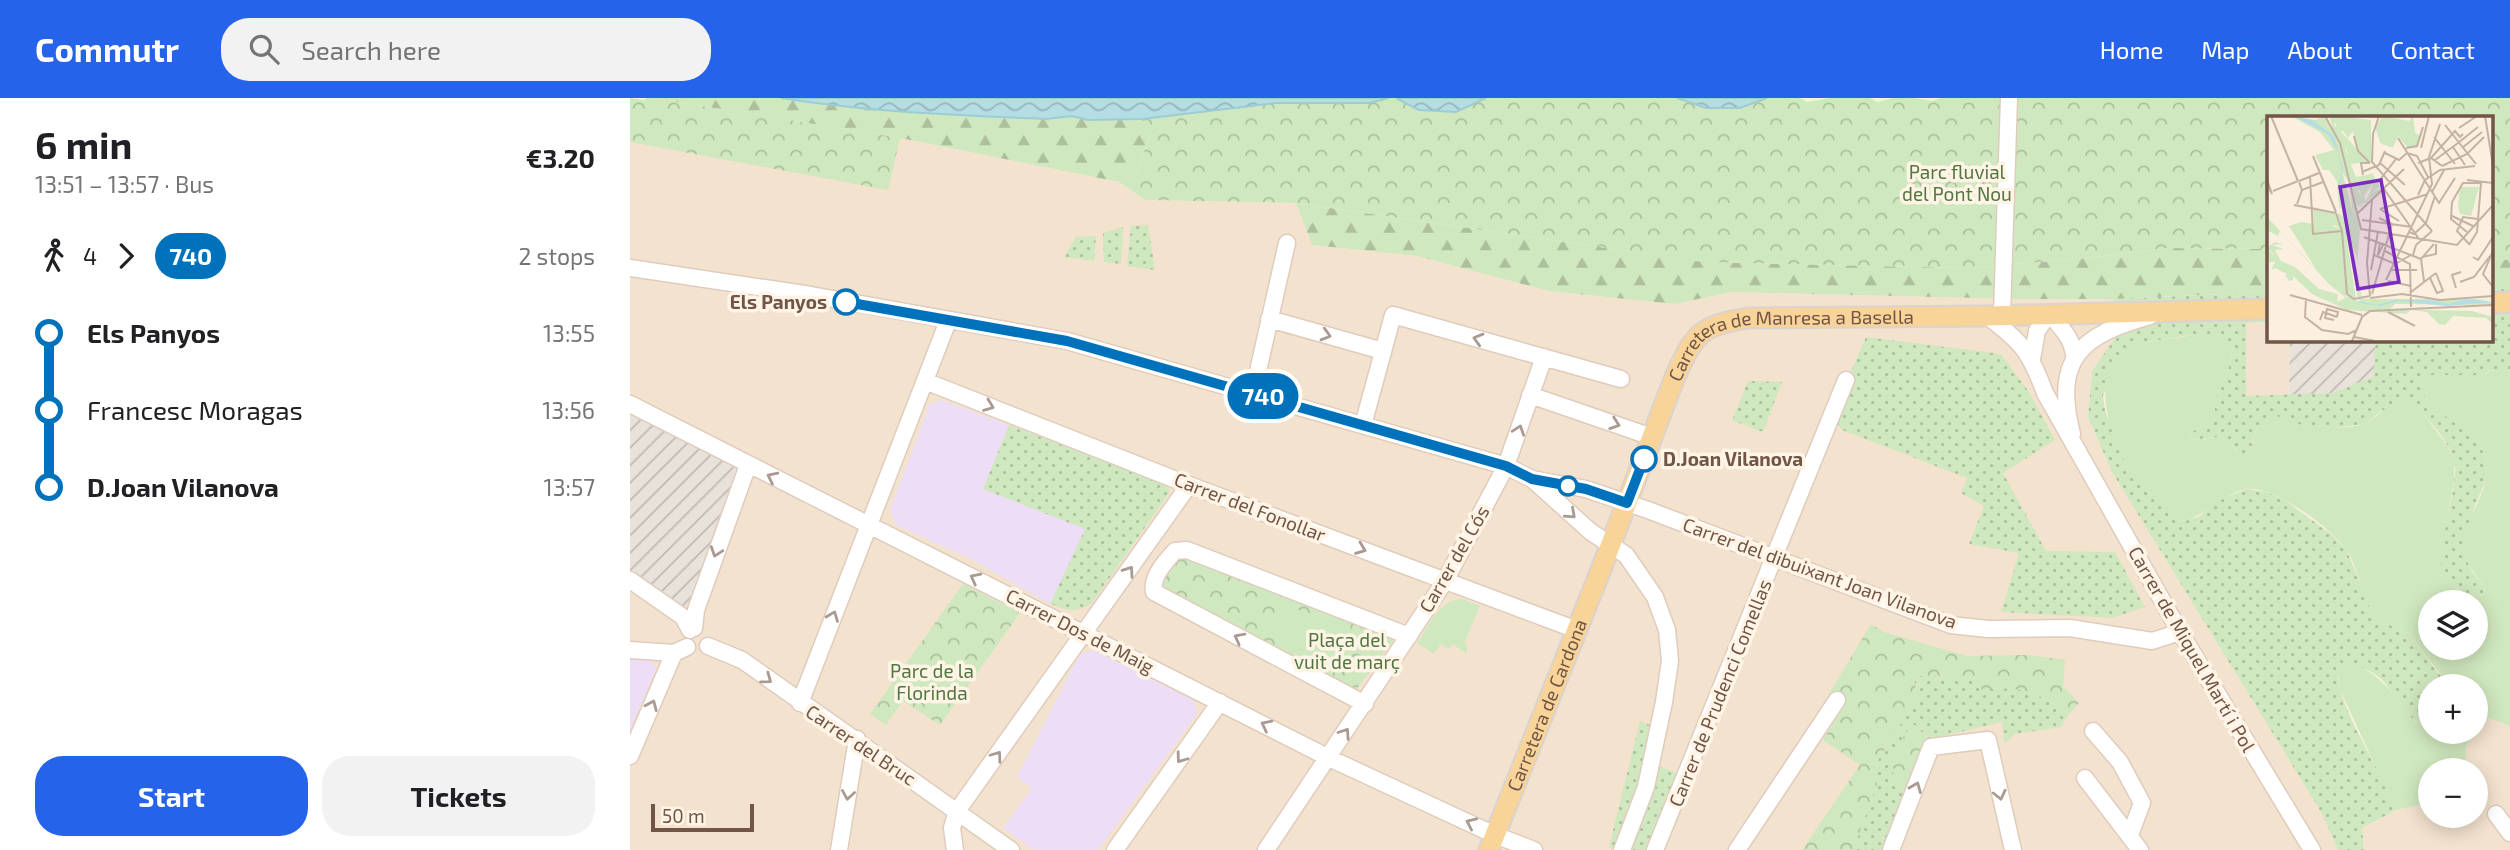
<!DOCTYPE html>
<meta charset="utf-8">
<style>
body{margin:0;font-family:"Exo 2",sans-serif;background:#f2f2f2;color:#202124;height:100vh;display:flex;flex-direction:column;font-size:26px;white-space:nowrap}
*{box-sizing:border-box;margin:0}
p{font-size:23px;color:#757577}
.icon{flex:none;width:38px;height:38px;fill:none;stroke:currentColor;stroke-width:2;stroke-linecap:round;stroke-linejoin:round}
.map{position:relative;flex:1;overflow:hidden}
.details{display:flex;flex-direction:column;background:#fff;width:630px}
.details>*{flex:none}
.badge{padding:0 14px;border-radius:23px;font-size:24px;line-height:46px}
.buttons{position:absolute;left:1788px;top:492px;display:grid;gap:14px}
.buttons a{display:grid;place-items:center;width:70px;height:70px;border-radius:50%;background:#fff;box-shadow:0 4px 18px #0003;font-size:35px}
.scale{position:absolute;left:21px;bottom:18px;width:103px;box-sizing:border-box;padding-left:7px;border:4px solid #715648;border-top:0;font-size:19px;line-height:24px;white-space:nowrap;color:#715648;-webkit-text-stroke:5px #fff4e5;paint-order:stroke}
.map>.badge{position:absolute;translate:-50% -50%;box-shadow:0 0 0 4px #fff}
.legs{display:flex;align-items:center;gap:10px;height:77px;padding:0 35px;font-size:23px}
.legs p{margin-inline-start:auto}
.headline{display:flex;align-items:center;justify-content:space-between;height:119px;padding:0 35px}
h1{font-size:38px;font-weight:700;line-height:52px}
.action{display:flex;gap:14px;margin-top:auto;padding:14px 35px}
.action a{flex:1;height:80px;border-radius:28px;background:#2563eb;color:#fff;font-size:28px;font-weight:700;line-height:80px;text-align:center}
.action a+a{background:#f2f2f2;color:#202124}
ul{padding:0 35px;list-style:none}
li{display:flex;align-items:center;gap:24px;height:77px;font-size:26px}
li i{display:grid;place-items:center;width:10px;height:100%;margin:0 9px;background:currentColor}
li i::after{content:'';width:18px;height:18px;margin:-9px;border:5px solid;border-radius:50%;background:#fff}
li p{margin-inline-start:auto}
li:first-child i{background:linear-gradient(#0000 50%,currentColor 0)}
li:last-child i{background:linear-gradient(currentColor 50%,#0000 0)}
header{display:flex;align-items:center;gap:42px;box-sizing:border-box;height:98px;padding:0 35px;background:#2563eb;color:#fff}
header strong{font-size:33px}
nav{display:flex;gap:38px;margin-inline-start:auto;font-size:24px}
.search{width:490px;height:63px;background:#f2f2f2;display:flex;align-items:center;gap:18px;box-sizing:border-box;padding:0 24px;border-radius:28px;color:#757577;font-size:26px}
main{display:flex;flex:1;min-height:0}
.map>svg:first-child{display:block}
</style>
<header>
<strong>Commutr</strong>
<div class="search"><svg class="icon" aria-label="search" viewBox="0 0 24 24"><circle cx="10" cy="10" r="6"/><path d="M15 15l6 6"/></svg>Search here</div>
<nav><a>Home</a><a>Map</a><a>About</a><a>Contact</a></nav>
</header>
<main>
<section class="details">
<div class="headline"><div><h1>6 min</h1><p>13:51 – 13:57 · Bus</p></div><b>€3.20</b></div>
<div class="legs"><svg class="icon" aria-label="walk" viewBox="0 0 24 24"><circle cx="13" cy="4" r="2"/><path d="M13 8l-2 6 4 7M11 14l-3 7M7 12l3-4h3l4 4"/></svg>4<svg class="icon" aria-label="forward" viewBox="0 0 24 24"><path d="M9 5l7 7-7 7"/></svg><b class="badge" style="background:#0072bc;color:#fff">740</b><p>2 stops</p></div>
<ul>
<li><i style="color:#0072bc"></i><b>Els Panyos</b><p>13:55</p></li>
<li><i style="color:#0072bc"></i><span>Francesc Moragas</span><p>13:56</p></li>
<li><i style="color:#0072bc"></i><b>D.Joan Vilanova</b><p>13:57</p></li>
</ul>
<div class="action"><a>Start</a><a>Tickets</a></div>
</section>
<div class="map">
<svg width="1880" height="752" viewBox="0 0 1880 752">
<defs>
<pattern id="industrial-furrows" width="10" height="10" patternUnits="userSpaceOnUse" patternTransform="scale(1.75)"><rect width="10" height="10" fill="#e9e2db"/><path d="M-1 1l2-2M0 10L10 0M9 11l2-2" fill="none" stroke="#c1bab4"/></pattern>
<pattern id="grass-dots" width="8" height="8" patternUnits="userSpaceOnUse" patternTransform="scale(1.75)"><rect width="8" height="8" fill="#d0e8bf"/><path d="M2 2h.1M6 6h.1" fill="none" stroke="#adbf9d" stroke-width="1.8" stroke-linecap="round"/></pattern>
<pattern id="forest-firs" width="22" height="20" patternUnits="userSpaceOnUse" patternTransform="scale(1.75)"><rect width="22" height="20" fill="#d0e8bf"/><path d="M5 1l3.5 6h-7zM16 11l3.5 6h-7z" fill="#adbf9d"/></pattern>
<pattern id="park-crowns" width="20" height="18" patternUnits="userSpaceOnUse" patternTransform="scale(1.75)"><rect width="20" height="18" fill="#d0e8bf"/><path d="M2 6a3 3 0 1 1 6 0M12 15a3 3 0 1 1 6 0" fill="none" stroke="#adbf9d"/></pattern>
<pattern id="water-waves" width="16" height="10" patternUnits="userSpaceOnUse" patternTransform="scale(1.75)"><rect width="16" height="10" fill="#b5dde4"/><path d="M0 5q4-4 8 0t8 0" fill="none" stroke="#98b6bb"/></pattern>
</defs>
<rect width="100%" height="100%" fill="#fbf0df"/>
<path fill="#f3e2ce" d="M0,0L15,2L16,0H23L270,40L489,84L515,102L666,105L682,147L787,158L919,193L1045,206L1101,194L1389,201H1483V244L1462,273L1458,319L1482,374L1691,714L1708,752H0V472L55,512L0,312Z
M1638,224V242H1660L1659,297L1616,299V225Z
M1854,618L1880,628V752H1734L1732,730L1766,712L1795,706L1801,703V718H1846V672H1836V649Z"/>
<path fill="url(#industrial-furrows)" d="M1660,242H1746L1744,279L1702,295L1659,297Z
M0,312L108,367L56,512L0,472Z"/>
<path fill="#edddf7" d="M311,302L379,327L353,391L456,431L420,506L339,460L266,427L260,412L300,306Z
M463,552L563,602L567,616L468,752H404L373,730L402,690L387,679L450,556Z
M0,561L21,563L26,571L0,632Z"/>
<path fill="url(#grass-dots)" d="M518,127L525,172L497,168L501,128Z
M493,129L491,166L474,164L473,135Z
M466,138L464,163L434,159L446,139Z
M1861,187H1880V273L1865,272L1851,277H1801L1794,297C1810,320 1846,331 1855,358C1863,381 1848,394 1843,414C1840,428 1837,449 1838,463C1839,473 1850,482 1855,490L1854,497C1844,499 1835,497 1828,491C1822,487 1815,483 1812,476C1802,454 1830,393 1824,363C1820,344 1802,327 1791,313L1752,312L1735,326L1688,332H1682C1641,314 1628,307 1620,359C1606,360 1608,352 1599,344C1589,335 1572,343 1560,341L1561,334L1574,328L1585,312L1583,305L1597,276L1603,249L1562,237L1521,243L1493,253L1487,259L1473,298L1475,312L1494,361L1505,379L1518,394L1548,421L1554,423L1568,419L1591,401L1617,391L1637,394L1656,403L1701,436L1716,451L1746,521L1778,535L1808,575L1822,588H1801V629C1781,630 1765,596 1753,583C1745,574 1729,567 1717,565L1708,579C1711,608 1736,649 1750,676C1757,687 1761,700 1766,712L1732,730L1734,752H1708L1691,714L1482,374L1458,319L1462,273L1483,243V201L1638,194V224L1616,225V298L1702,295L1743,279L1746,242H1861Z
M1236,239L1371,256L1399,294L1425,342L1373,375L1416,453L1485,454L1515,509L1482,520L1371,514L1389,455L1339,446L1354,408L1331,395L1337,380L1212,332L1201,319Z
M1118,283L1152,284L1133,334L1102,322Z
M379,327L533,385L539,389V395L462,505C444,516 439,512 420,506L455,431L353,391Z
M1283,578L1344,579L1352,592C1389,586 1409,595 1439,616L1431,629L1385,636L1374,646L1372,624L1300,641L1283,626L1265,670L1277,693L1255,752H1223L1247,686L1243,670L1288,599Z
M1010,623L1020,627L1037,629L1028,668L1047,675L1017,752H987L979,749Z"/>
<path fill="url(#forest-firs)" d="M23,0H151L190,6L381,19L416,21L442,18L458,22L512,21L520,36L506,75L489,84L270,40Z
M666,105L1074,164L1336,170L1457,160L1538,150L1638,151V194L1483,201H1389L1101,194L1045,206L919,193L787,158L682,147Z
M1861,160L1880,162V187H1861Z"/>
<path fill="url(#park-crowns)" d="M0,0L15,3L16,0H23L270,40L258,92L0,44Z
M759,0H766L789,12L826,14L856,0H1047L1055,4L1127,3L1137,0H1170L1177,4L1200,0H1240L1248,4L1263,0H1284L1302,3L1311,0H1880V162L1861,160V19H1638V151L1538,150L1457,160L1336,170L1073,164L666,105L515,102L489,84L506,75L520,37L512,21L647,5H739Z
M550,457L766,539L726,592L538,497L532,491L530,483Z
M333,486L390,515L310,627L273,603L256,627L240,616Z
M1241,526L1254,534L1337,558L1400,557L1435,562L1433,588L1449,605L1439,616C1409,595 1389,586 1352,592L1344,579L1283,578L1288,599L1243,670L1247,686L1223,752H1172L1230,667L1193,642L1213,610L1197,599Z
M1282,626L1300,641L1277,693L1258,686L1265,671L1256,665Z"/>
<path fill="#d0e8bf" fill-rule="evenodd" d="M1562,237L1592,241L1603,249L1597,276L1583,305L1585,312L1580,325L1561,334L1560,341C1571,343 1583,337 1594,341C1607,346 1603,361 1620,358C1630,307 1638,312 1682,332H1688C1703,328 1719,331 1733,326C1751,320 1765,290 1787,308L1817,347L1824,361V383L1810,460L1812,475L1815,481L1832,495L1847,498L1854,497L1855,490C1849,480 1839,470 1835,459C1825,427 1864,395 1856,361C1848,329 1804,321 1791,291L1795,279L1801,277H1851L1871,270L1880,273V628L1854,618L1846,611V588H1822L1818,586L1778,535L1746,521C1733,503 1730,476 1719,456C1706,433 1643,386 1616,391C1592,396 1577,417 1554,423C1540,419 1534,410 1525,401C1519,394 1511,388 1506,381C1486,352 1457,286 1490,256C1506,241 1541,242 1562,237ZM1846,504V550H1801V504Z
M832,501L850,508L834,545L837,546V556L823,546L819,551L811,546L804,556L787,545C798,530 810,500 832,501Z
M655,506L714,531L700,565L641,540Z
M1713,565C1741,563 1770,603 1785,624L1792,628L1801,629V634H1844L1836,649V672H1801V703L1795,706L1766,712L1710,592L1708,574Z"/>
<path fill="url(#water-waves)" stroke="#9ccdd5" stroke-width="2" d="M151,0H759L739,5H647L512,21L458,22L442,18L416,21C328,17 238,14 151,0Z
M766,0H856L826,14L789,12Z
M1047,0H1137L1110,10H1076Z"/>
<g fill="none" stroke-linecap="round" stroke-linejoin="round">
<defs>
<path id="minor" d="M0,170L181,197L437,243L876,368L902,381L961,434L996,457L1025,499L1037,532L1040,563L1034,604L1016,689L992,752
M1372,217L1379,0
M1357,218C1392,244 1400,254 1415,295L1550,534L1682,752
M639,221L753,253
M1402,261L1407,233L1419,215C1430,229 1443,240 1444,258
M295,283L559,387L947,532
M623,295L657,145
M900,297L1022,339
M0,306L699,660L865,737L904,752
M733,327L763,217L991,281
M1442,336C1423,260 1451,237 1520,218
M902,381L956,391L1018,412L1321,527L1358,531L1440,530L1522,543L1550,534
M0,482L53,519L60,532
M64,530L66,512L118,367
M78,548L112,562L381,752
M0,552L44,555L57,549
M170,605L318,223
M735,606L524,494C521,479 535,464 545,453L557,452L779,538
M1463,633L1490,664L1512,705L1500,737
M0,658L44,555
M1455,680L1510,752
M1866,716L1880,735
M209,752L227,641
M325,752L322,730L327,713L559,387
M485,752L590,604
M636,752L815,483L876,368L914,259
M1025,752L1216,282
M1107,752L1207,602
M1261,752L1301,649L1358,642L1383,752"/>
<g id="major">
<path d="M1861,205L1880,204"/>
<path id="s1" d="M859,752L974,464L1045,279C1065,235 1070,228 1118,220L1357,218L1638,211"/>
</g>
</defs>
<use href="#minor" stroke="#dfccbc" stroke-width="19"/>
<use href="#major" stroke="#dad3cf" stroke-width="23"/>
<use href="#minor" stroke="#fff" stroke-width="16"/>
<use href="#major" stroke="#f9d498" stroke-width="19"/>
</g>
<defs><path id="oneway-chevron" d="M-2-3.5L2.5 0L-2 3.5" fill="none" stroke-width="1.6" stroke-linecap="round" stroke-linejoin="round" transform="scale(1.75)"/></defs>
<g stroke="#aa9a91">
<use href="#oneway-chevron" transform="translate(696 237) rotate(16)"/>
<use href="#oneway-chevron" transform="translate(848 241) rotate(-164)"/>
<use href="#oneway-chevron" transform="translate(359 308) rotate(21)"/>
<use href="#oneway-chevron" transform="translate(985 326) rotate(19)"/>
<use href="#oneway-chevron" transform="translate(889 332) rotate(-71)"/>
<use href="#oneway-chevron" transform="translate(142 379) rotate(-154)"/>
<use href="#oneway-chevron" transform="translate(941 416) rotate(42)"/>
<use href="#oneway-chevron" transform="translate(731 451) rotate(21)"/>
<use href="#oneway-chevron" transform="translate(86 454) rotate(109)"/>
<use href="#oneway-chevron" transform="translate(499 473) rotate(-55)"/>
<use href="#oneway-chevron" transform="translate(345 480) rotate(-153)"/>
<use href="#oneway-chevron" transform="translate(203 518) rotate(-69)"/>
<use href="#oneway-chevron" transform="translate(609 540) rotate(-152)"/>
<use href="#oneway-chevron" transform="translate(137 581) rotate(36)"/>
<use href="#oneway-chevron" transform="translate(22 607) rotate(-67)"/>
<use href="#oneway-chevron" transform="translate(636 627) rotate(-153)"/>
<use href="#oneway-chevron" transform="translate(715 635) rotate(-56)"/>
<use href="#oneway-chevron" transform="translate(367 658) rotate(-54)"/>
<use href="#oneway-chevron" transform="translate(551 660) rotate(126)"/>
<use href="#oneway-chevron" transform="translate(1286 689) rotate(-68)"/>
<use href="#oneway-chevron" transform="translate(218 697) rotate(99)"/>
<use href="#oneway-chevron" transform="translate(1370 697) rotate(77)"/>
<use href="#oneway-chevron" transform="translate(841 725) rotate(-155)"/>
</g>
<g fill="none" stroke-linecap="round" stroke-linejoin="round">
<defs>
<path id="line-1" d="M216,204L437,243L876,368L902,381L956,391L997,405L1014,361"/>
</defs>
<use href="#line-1" stroke="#fff" stroke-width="16"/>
<use href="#line-1" stroke="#0072bc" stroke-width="10"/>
</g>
<g fill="#fff" stroke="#0072bc" stroke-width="3.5">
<circle cx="216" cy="204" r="12"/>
<circle cx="1014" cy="361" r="12"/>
<circle cx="938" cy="388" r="9"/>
</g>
<g text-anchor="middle" stroke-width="7" stroke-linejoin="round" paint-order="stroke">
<g font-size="19" fill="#517741" stroke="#fff4e5">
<text x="1327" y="81">Parc fluvial<tspan x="1327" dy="22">del Pont Nou</tspan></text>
<text x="717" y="549">Plaça del<tspan x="717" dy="22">vuit de març</tspan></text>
<text x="302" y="580">Parc de la<tspan x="302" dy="22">Florinda</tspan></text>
</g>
<g font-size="19" font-weight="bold" fill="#715648" stroke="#fff4e5" text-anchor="end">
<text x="197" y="211">Els Panyos</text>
<text x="1033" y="368" text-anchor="start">D.Joan Vilanova</text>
</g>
<g font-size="19" fill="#715648" stroke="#fff4e5">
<text dy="7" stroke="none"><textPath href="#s1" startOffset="640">Carretera de Manresa a Basella</textPath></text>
<text transform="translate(620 409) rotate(21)" y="7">Carrer del Fonollar</text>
<text transform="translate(824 461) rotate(-60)" y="7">Carrer del Cós</text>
<text transform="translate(1190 475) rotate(20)" y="7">Carrer del dibuixant Joan Vilanova</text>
<text transform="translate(450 533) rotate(27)" y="7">Carrer Dos de Maig</text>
<text transform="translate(1562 551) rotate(60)" y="7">Carrer de Miquel Martí i Pol</text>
<text transform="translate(1090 595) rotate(-68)" y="7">Carrer de Prudenci Comellas</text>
<text dy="7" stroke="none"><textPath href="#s1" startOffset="156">Carretera de Cardona</textPath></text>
<text transform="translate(231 647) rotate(34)" y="7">Carrer del Bruc</text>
</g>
</g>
<g transform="translate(1637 18)">
<rect width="226" height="226" fill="#fbf0df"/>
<path d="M62,0H71L67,9L83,25L78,34L89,61L108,57L85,67L92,66L90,73L93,69L101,68L91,74L95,82L89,84L91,90L97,89L107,67V75L116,72L95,91L90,90ZM116,0L142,5L146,0L148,17L154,20L150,29L141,32L131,20L126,32L113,27L108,10ZM71,97L74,99L80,153L79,182L62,168L13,115L11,120L2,115L0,106V101L49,153L22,110L34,106L73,112L63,107ZM8,126L16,128L5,129L17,133L8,134L14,145L28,151L26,164L22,165L19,160L13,166L20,158L8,152L4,154L8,146H2L0,134L9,140L0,132Z" fill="#d0e8bf"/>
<path d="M24,0L48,4L57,0L69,21L83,69L93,114L91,136L82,67L76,57L73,98L67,34L53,16ZM88,145L95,183H226L197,184L224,186L226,189L128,188L123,193L205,195L226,201V208L219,202L186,200L178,209L172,208L160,196L144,194L139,198L80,194L45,178L26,160L28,151L52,173L71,178L70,186L82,180L96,188L91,182Z" fill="#d0e8bf"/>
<path d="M46,91L69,98L66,110L74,115L47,118Z" fill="#d0e8bf"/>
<path d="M76,58L90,113L91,145L81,116L79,119L89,183L80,177L73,102L75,99L81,116L73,66ZM193,71H212L204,100L193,98L191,90Z" fill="#d0e8bf"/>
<path d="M71,0L104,4V46L82,48L78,27L83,25L90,34L86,15L81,22L76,15L71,16L67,3ZM67,34L71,44V67L62,54H56L48,39ZM106,58L113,71L106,75L107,67L97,79L99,86L91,90L89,84L95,82L90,67L84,65Z" fill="#d0e8bf"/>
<path d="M26,0L45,4L67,20L76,54L73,69L92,185L110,189L129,184H163L182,188L195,184L205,183L226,186L179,190L132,185L113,190L92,187L75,94L72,67L75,56L71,36L61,18Z" fill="#b5dde4"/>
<path fill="none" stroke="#c4b2a3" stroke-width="2" d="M4,0L31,65M58,0L73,27L94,113L190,129L226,89M112,0L106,18L105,46L165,115M218,0L226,50M178,9L209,48M192,12L210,0M87,20L91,35L103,47M167,21L188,48M131,22L172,87L188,62M191,27L211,11M186,31L198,49M139,32L150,30L156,11M154,32L162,0M195,32L215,16M118,37L132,44L140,37M140,37L150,40L161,61M46,40L69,96M164,42L188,15L193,21L196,18M168,44L191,27M113,47L138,69M151,47L164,42L175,50M175,50L200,38L217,21M95,56L112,49L118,35M96,59L94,47H103M43,60L46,118L75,115M0,63L5,78L0,69M200,64L226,67M32,65L52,57M112,65L129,43M117,73L152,123M35,74L56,66M6,75L31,65M165,76L177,54M151,79L158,64L173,54L208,50M30,88L35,74L32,66M27,89L69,97M113,93L161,78M113,93L132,105M69,97L75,115L80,178L87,183L103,180M91,97L137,53M185,100L206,110M95,104L145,111M142,116L147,118L159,107L168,80M200,116L184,103L185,86L196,67H214M97,121L154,143M113,126L111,139L117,127M202,128L190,115L196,101L211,103M202,129L210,116L214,67M118,135L143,148L144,191M226,135L216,158L226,171M107,139L128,148L144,139M146,139L149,129L165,115M155,141L169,138V128M206,141L211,144L226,121M104,154L111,116M124,154H150M163,162L170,177L176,175L169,157M119,164L165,68L162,41L173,8M121,165L144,170M157,165L154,143L167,128M193,166L207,161L223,140M189,172L185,159L194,156M144,176L169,157M105,178L125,108L112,102M23,179L95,199M103,180L100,147L105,84M39,182L38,201L55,214L81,218L90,214M103,182L135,178L173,184L226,180M121,196L148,210M53,204L56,196L70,201M67,204L58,202L60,193L71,196L70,201M87,221L108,225M85,225L95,201L103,195L226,189"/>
<path fill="#7b2cbf" fill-opacity="0.15" stroke="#7b2cbf" stroke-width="3.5" d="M114,64L132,166L91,173L73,71Z"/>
<rect width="226" height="226" fill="none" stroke="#715648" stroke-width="3.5"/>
</g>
</svg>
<div class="buttons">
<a><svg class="icon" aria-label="layers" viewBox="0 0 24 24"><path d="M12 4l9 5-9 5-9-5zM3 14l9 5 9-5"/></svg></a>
<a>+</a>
<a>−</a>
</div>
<div class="scale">50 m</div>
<b class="badge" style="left:633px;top:298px;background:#0072bc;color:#fff">740</b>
</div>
</main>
